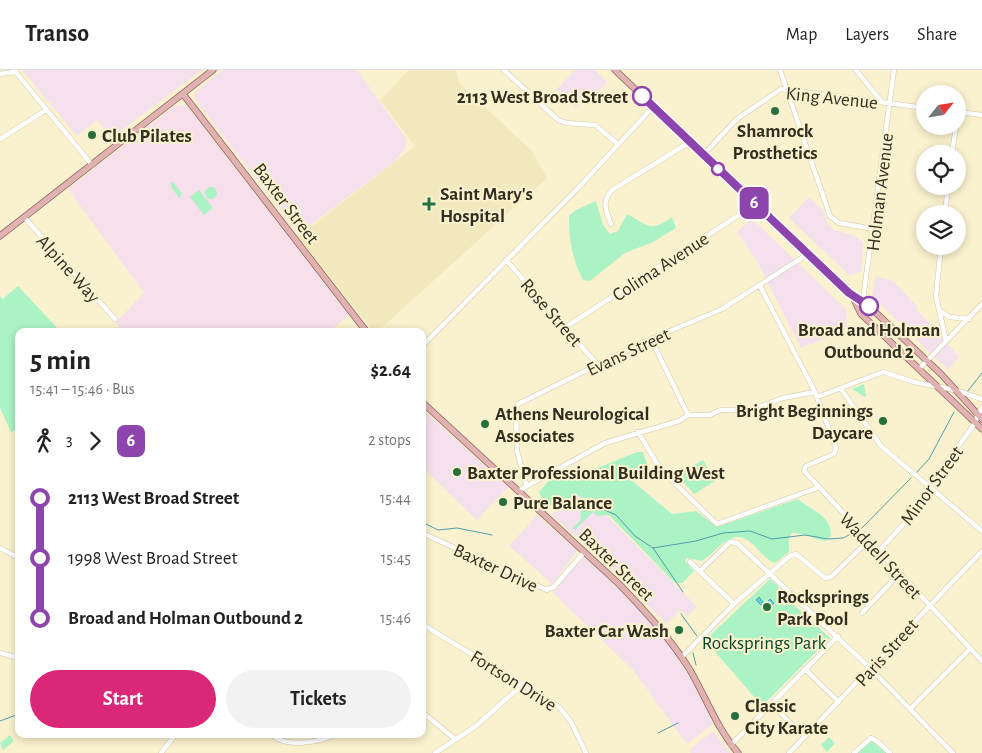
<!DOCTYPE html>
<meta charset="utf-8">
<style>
body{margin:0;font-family:"Alegreya Sans",sans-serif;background:#f2f2f2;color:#222;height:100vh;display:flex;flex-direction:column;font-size:19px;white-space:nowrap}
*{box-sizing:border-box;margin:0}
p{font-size:16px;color:#767676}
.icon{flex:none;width:28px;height:28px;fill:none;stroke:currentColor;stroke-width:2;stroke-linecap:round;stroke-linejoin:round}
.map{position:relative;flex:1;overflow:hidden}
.drawer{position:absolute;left:15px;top:258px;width:411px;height:410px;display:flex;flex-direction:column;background:#fff;border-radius:10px;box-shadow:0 2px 8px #0003}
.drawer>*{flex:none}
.badge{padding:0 10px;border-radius:8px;font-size:18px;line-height:32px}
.needle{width:32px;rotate:60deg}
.fabs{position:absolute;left:916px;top:15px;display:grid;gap:10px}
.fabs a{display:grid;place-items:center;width:50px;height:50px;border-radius:50%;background:#fff;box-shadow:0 2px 8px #0003;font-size:25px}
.map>.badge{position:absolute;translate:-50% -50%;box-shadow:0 0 0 2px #fff}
.legs{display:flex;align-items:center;gap:8px;height:55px;padding:0 15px;font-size:16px}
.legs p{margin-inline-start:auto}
.overview{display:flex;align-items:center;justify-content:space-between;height:85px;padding:0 15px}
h1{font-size:28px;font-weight:600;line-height:38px}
.button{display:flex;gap:10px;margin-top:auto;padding:10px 15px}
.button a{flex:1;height:58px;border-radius:30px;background:#db2777;color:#fff;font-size:20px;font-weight:600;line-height:58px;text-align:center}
.button a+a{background:#f2f2f2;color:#222}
ul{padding:0 15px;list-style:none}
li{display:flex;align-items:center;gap:18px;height:60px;font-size:19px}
li i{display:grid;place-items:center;width:8px;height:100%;margin:0 6px;background:currentColor}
li i::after{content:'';width:12px;height:12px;margin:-6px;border:4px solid;border-radius:50%;background:#fff}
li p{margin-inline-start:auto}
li:first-child i{background:linear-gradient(#0000 50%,currentColor 0)}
li:last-child i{background:linear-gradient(currentColor 50%,#0000 0)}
header{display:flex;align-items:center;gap:30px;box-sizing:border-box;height:70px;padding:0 25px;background:#fff;border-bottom:1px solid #e0e0e0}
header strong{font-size:24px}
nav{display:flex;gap:28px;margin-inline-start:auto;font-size:18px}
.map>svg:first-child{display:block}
</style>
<header>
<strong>Transo</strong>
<nav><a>Map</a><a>Layers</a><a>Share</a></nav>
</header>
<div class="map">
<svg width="982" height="683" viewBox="0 0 982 683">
<rect width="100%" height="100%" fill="#faf1ce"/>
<path fill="#f5e0ee" d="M22,0H202L111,68L97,50L77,66Z
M223,0H357L407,70L405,78L395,91L299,164L194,28L196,21Z
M575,0H595L607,12L596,24L592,21L576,38L556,20Z
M809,127L823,141L827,153L834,160L855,166L863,173L861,202L849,205L789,148Z
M752,149L846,239L847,259L801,278L757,191L737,162Z
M876,206L893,211L917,236V240L959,287L948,300L872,226Z
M422,339L508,417L477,450L423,398Z
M578,424L606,445L697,537L687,546L681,540L666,554L622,508L551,444Z
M537,445L577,481L551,516L549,511L509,476Z
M585,488L617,517L655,558L672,579L695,617L713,654L687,674L633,600L555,525L553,520L580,489Z
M713,661L730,683H691L690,679Z"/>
<path fill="#f3e9be" d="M409,0H456L460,14L532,81L547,108L378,261H373L298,167L415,76L380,30Z"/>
<path fill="#f7dfeb" d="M176,35L187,36L349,245L330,261H121L116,252L144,223L68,119Z"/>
<path fill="#abf3c5" d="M171,112H173L182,123L180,129L171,117Z
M205 123a6 6 0 1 1 12 0a6 6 0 1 1-12 0Z
M199,120L213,138L204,145L190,127Z
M596,131L603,155L610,164L618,161L627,144C648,155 650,163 672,147L676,158L653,172L625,183L590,211L583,210C572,189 569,170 569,146L576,140Z
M18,216L60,261H19V359L11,362L0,338V226L3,229Z
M864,314L866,326L865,327L852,319Z
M637,382H643L648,397L643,402L635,404L631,410L672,444L696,441L717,457L798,429C811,440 832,446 831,466L825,471C814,469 802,462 792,463L789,469V482L775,493C759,488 750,459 730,469C719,474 712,485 702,491L687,488L685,491L694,501L682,513H675L609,445L597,446L593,442L575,460L573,458L581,450V440L592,430L578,426L556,437C547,434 542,431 539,422L552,407L566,400L573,405H580Z
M703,390L715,411L694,424L677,405Z
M770,509L778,516L780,522L830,568L762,636L705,570Z
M10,665L14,671L3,680L0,673Z
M829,667L835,673L827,682L821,675Z
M872,671L886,683H857Z"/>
<path fill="#5bcfe3" stroke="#4f9fa9" d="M759,527L765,534L770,529L774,533L767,541L756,530Z"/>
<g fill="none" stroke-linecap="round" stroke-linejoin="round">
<path stroke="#4f9fa9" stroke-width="1" d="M967,322L982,303
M916,403L929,389L954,342
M584,441L600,438L616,445L635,466L653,478L683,522
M422,452L438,460L457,458L492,465
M861,459L911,408
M653,478L696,471L723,463L750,461L772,469L805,465L828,469L843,468L855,462
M681,544L697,566
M693,583L696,595
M0,651L19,644
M658,663L678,653"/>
<defs>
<path id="minor" d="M14,0L92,95
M504,0L558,50L566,53L595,55L618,74
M780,0L830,146L839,153L874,159
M856,0L882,32
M0,4L15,2
M958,42L982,45
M0,69L46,40
M952,84L956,56
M703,85L737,49L781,19L925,38
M945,144L948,116
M24,147L115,249
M611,154C606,140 601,133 612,120L690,72
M941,176L936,226L946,271
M506,190L597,294
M760,216L815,322L836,378L834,384L806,396L804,401L982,591
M940,241L950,247L969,249
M861,244L894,0
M564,258L756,134
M651,269L688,345
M422,276L579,117L653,37
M919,299L982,234
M841,319L881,376L982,461
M817,327L883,302L914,312L955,320L982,329
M688,345H710L721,340H751L783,328L815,322
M638,362L661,400L717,454L817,418
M526,414L517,381L516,339L518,334L644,272L722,239L808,184
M518,421L605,373L679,351L688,345
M422,463L547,520L554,517L584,482
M0,478L19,488
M878,482L921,435L935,408L973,356L982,337
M690,492L734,534
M700,501L730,472L737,473L871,599L953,683
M862,543L899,504
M422,554L559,637L571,652L586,683
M0,583L19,588
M682,587L734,534L790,486L796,484L825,508L831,507L867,472
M805,599L839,632
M771,634L805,667
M910,639L970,579
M422,642L455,669
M271,664C286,679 320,672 337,664
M731,675L838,566
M161,683L176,664
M435,683L476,656L523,614
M789,683L982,481
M854,683L871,668L877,671L890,683"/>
<path id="major" d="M615,0L849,223L872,239L941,304L982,349
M183,24L366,261
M0,166L213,0
M853,227L861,244L982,359
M422,332L619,514C645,541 670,568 690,600C706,628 717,658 738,683"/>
</defs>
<use href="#minor" stroke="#d1c9a7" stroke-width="5.5"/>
<use href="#major" stroke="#95635d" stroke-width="7"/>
<use href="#minor" stroke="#fff" stroke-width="4.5"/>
<use href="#major" stroke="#e0b2b1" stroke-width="5.5"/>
</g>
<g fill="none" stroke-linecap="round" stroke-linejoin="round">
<defs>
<path id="line-1" d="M642,26L849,223L869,236"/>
</defs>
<use href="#line-1" stroke="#fff" stroke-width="11"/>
<use href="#line-1" stroke="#8e44ad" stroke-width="8"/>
</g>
<g fill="#fff" stroke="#8e44ad" stroke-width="2.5">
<circle cx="642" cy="26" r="9"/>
<circle cx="718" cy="99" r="6"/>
<circle cx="869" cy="236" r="9"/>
</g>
<g fill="#276f3c" stroke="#faf1ce" stroke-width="2">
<circle cx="775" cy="41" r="5"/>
<circle cx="92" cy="65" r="5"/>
<path d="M426.5 126.5h5v5h5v5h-5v5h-5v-5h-5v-5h5z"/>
<circle cx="883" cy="351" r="5"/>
<circle cx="485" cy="354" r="5"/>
<circle cx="457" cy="402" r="5"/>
<circle cx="503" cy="432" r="5"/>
<circle cx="767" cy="537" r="5"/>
<circle cx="679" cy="560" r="5"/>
<circle cx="735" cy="646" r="5"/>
</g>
<g text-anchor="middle" stroke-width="4" stroke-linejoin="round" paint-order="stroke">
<g font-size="19" font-weight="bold" fill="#322f21" stroke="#faf1ce" text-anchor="end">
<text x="628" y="33">2113 West Broad Street</text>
<text x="869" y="266" text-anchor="middle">Broad and Holman<tspan x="869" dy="22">Outbound 2</tspan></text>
</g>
<g font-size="19" fill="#322f21" stroke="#faf1ce">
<text transform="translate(832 27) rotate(6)" y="7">King Avenue</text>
<text transform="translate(879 122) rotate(-83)" y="7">Holman Avenue</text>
<text transform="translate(287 133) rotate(53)" y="7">Baxter Street</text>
<text transform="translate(660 196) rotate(-33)" y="7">Colima Avenue</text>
<text transform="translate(69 198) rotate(48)" y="7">Alpine Way</text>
<text transform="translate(552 242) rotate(49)" y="7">Rose Street</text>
<text transform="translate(628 281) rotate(-25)" y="7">Evans Street</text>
<text transform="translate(931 415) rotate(-54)" y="7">Minor Street</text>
<text transform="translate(881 485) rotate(47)" y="7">Waddell Street</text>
<text transform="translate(617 494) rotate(44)" y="7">Baxter Street</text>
<text transform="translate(496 497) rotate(25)" y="7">Baxter Drive</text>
<text transform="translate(886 582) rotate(-48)" y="7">Paris Street</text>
<text transform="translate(514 610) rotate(32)" y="7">Fortson Drive</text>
</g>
<g font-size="19" font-weight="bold" fill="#322f21" stroke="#faf1ce" text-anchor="start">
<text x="775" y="67" text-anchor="middle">Shamrock<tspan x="775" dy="22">Prosthetics</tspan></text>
<text x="102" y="72">Club Pilates</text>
<text x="440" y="130">Saint Mary's<tspan x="440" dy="22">Hospital</tspan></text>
<text x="873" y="347" text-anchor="end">Bright Beginnings<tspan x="873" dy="22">Daycare</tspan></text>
<text x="495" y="350">Athens Neurological<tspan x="495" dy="22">Associates</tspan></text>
<text x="467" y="409">Baxter Professional Building West</text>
<text x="513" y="439">Pure Balance</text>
<text x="777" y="533">Rocksprings<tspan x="777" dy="22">Park Pool</tspan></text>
<text x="669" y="567" text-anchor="end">Baxter Car Wash</text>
<text x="745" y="642">Classic<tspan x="745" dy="22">City Karate</tspan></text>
</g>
<g font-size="19" fill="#064829" stroke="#faf1ce">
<text x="764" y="579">Rocksprings Park</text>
</g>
</g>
</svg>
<div class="fabs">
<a><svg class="needle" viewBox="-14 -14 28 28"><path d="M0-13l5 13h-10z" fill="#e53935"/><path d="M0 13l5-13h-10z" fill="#767676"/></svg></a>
<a><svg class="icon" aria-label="locate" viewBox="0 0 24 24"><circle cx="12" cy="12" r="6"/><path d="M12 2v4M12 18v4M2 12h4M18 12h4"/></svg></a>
<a><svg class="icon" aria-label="layers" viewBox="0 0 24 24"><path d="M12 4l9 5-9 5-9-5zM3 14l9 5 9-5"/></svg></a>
</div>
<b class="badge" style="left:754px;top:133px;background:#8e44ad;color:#fff">6</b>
<section class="drawer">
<div class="overview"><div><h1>5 min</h1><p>15:41 – 15:46 · Bus</p></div><b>$2.64</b></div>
<div class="legs"><svg class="icon" aria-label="walk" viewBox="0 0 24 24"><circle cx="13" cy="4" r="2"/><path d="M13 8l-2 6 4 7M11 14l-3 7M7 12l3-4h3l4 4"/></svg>3<svg class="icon" aria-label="forward" viewBox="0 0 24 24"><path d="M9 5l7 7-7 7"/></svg><b class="badge" style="background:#8e44ad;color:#fff">6</b><p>2 stops</p></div>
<ul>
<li><i style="color:#8e44ad"></i><b>2113 West Broad Street</b><p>15:44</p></li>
<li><i style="color:#8e44ad"></i><span>1998 West Broad Street</span><p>15:45</p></li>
<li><i style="color:#8e44ad"></i><b>Broad and Holman Outbound 2</b><p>15:46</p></li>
</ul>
<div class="button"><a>Start</a><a>Tickets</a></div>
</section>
</div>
